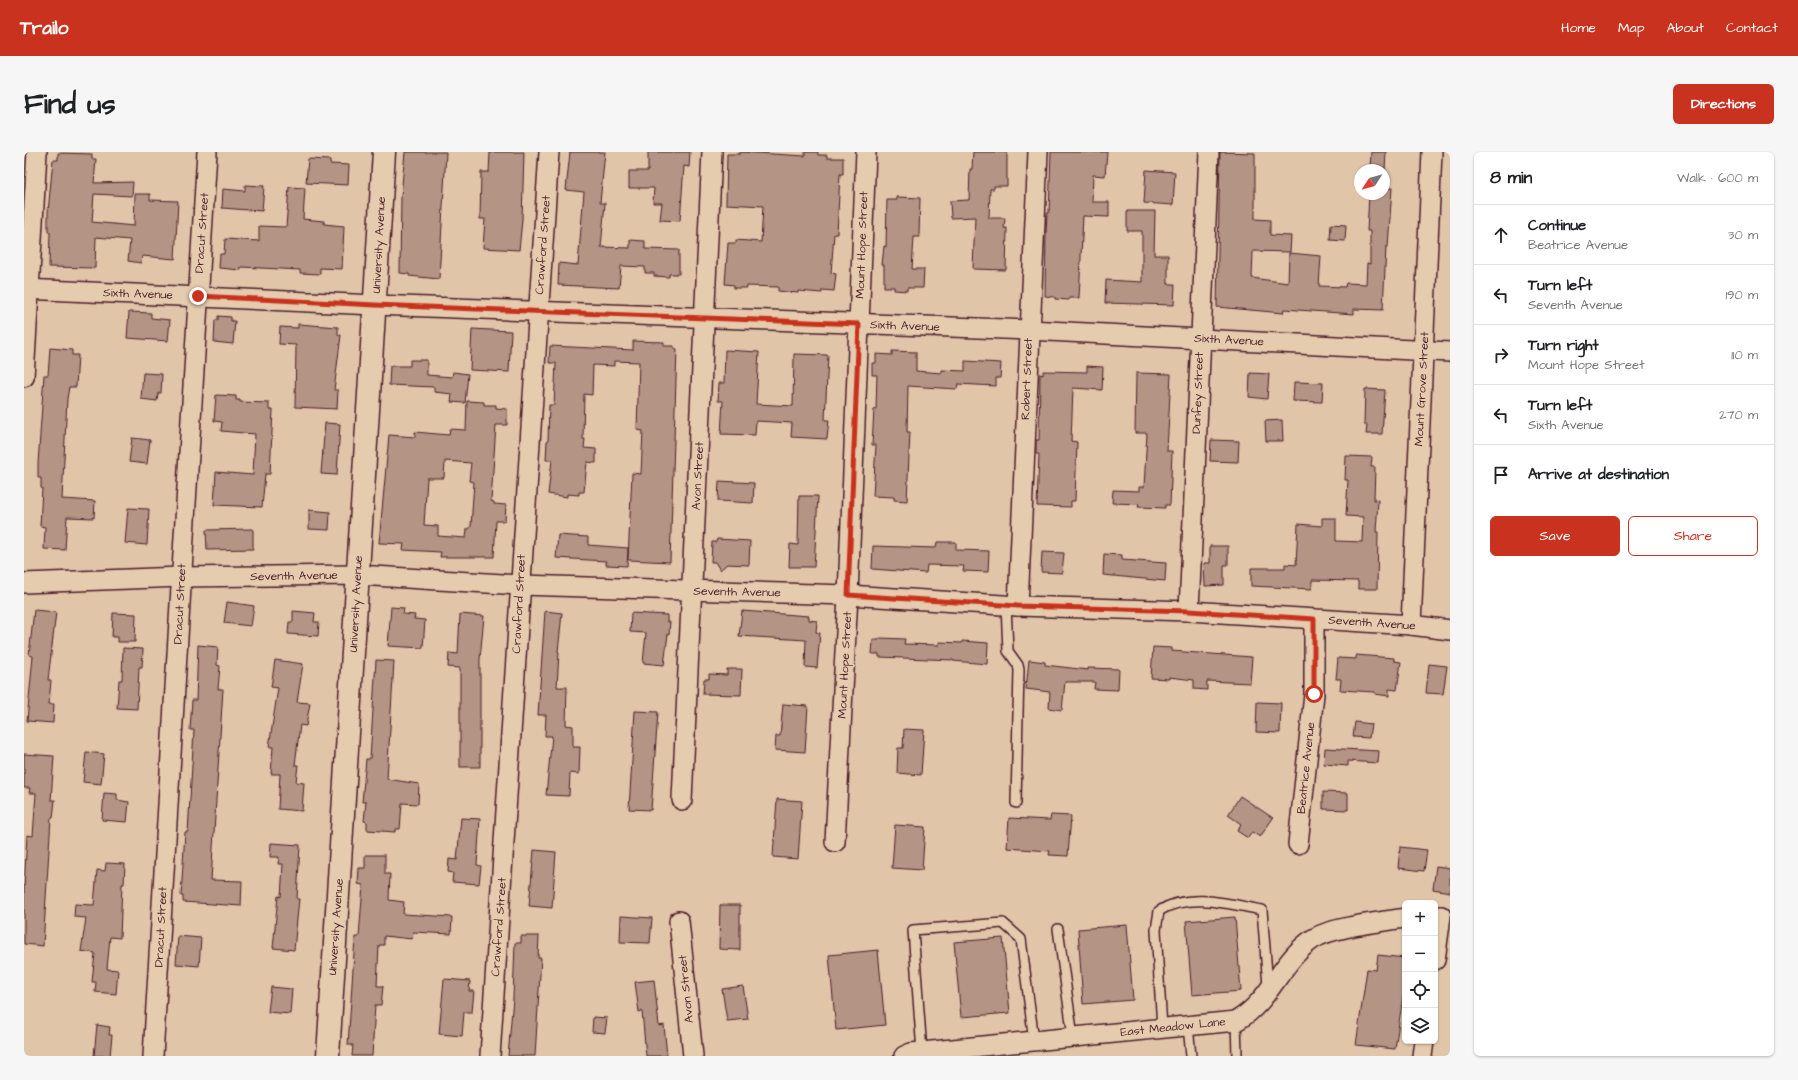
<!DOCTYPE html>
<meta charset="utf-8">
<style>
:root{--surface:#fff;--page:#f6f6f6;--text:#202124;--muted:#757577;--line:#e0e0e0;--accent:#c8321e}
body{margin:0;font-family:"Architects Daughter",sans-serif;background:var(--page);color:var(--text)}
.controls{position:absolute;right:12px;bottom:12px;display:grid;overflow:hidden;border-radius:6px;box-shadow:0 1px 3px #0004}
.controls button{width:36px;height:36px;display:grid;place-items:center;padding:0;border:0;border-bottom:1px solid var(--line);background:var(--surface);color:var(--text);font:20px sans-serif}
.compass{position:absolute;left:1330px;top:12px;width:36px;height:36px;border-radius:50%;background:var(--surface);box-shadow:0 1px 3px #0004;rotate:234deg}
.stop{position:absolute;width:12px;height:12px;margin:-9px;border:3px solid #c8321e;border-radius:50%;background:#fff}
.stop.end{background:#c8321e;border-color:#fff;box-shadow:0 1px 4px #0008}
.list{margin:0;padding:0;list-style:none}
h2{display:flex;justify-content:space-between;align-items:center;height:52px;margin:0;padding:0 16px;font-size:17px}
h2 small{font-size:13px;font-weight:400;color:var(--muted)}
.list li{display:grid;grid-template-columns:26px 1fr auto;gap:12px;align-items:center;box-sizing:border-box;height:60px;padding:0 16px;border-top:1px solid var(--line)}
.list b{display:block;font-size:15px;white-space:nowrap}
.list p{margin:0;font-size:13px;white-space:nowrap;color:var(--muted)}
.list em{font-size:13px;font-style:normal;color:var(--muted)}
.actions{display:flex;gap:8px;padding:12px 16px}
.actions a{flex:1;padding:9px 0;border:1px solid var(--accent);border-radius:6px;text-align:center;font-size:14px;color:var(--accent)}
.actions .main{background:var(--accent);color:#fff}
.icon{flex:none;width:22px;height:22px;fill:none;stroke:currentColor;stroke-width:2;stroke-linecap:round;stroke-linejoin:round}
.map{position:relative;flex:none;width:1426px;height:904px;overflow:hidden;border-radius:6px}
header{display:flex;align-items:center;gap:24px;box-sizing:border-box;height:56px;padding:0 20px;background:var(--accent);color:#fff}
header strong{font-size:19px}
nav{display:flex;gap:22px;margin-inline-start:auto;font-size:14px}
.intro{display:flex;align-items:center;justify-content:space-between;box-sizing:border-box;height:96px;padding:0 24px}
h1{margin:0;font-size:28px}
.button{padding:10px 18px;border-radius:6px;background:var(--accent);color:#fff;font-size:14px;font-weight:700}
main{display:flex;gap:24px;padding:0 24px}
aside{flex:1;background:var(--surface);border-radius:6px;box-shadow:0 1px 3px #0004}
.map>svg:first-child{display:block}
</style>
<header>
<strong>Trailo</strong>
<nav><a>Home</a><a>Map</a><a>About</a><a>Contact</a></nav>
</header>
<div class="intro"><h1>Find us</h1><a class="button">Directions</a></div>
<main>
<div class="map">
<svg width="1426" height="904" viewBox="0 0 1426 904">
<rect width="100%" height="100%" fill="#e0c5a9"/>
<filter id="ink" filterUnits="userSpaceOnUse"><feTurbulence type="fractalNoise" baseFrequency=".025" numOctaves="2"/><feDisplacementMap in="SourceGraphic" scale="8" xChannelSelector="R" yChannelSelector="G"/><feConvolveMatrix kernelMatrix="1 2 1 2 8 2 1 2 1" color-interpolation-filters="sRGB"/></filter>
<g filter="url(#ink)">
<g fill="#b49484" stroke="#4a1f2b" fill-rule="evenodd">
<path d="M381 0H422L415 127 385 124V122L376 121 377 44Z"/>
<path d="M466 0H500L498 68 495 98 459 96 461 67H456L457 20H465Z"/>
<path d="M546 0H581L576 51H581L577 95 606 96V88L621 89V97L655 98V122H645V125L630 124V121H621V115L597 114 595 136 534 133 535 111 554 113 560 40 542 38Z"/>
<path d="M624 0H666L665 15 660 14 656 69 636 68 638 51H629L630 36H605V19H624Z"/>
<path d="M716 0 781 4V0H794V3H803V6H819V22H816L813 82H810L807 121 812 122 810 139 798 138V141L774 139V141L754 139V135L723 134V136H710V133L701 132 704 91H712V88L737 90 739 54 702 52 703 2H716Z"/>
<path d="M949 0H983V34H970V37H966L965 66H981L980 76H983L982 118 949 117 951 65 927 66 926 49 945 48 946 17H948Z"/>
<path d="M1027 0H1083L1081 24 1069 23 1068 50H1085V65L1059 64 1055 146H1045V148L1031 147V145L1021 144 1022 82 1023 61H1025Z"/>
<path d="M1196 0 1231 1V67L1246 68V83L1267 84 1266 100 1229 99 1228 126 1264 131 1265 101 1297 104 1295 134 1321 135 1322 131 1342 132 1343 111 1346 112V79H1343L1345 42H1360V18H1346L1347 0H1362L1360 36H1368L1364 95H1362L1359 158 1330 157V162L1260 157 1259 161 1193 155Z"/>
<path d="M34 1 68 2V7H72L70 31 109 30 108 44 70 42 68 70 110 74 111 42H126V48L154 49 151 107 118 104 117 111 104 109 106 88 72 85 71 116 25 115 26 80H24V60L29 8H34Z"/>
<path d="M284 7 306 8V12L325 13 324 33 282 31Z"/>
<path d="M1122 18 1151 20 1149 53 1120 51Z"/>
<path d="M221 33 240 34 238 59 198 56 199 37 221 39Z"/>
<path d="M265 35 281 36 279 67 300 69V72L320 74 318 117 296 116V122L276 121V118L217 115V118L195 116 196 102H200L201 87 235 89V74L262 75Z"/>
<path d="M873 45 896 46 895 85H890L888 117H900L899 136H883V139L870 138V135H860V113H858L860 94 862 95 863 48H873Z"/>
<path d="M1103 59H1131L1130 103H1144V132H1151L1150 153 1081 151 1082 128 1118 130V79H1103Z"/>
<path d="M1307 72 1322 73 1321 89 1306 88Z"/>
<path d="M105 160 127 161V166L146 168 144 189 103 186Z"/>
<path d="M194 164 207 165V169H211L209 192 190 190 191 168H194Z"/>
<path d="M274 172 314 175V183H317L310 238H314L313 257 271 255 272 193 255 192 256 175 274 176Z"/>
<path d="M448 177 487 179 485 220 446 218Z"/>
<path d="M609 189 640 190V194H650V196L653 197 646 410 604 408 608 321 617 322 619 279 613 278 615 210 590 209V214L569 213 568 243 560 242 559 287H561L560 296 572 297V311L563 310 560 340H555V343L543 342V345L524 342 528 308H522L523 289H524L525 253H530L532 211H525L526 194 609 198Z"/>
<path d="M26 196 48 198V203H54L52 235H45L43 247 38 347 71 349 70 366 43 365 41 398 20 397 21 375 16 374 18 336H17V326H14V312L20 223H24Z"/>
<path d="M701 198 735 200 732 252 769 254 770 202 804 203 801 268H805L803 287 767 285 768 271 732 269 731 283 697 282 699 249H694L695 231H700Z"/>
<path d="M868 199 892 200V219L918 221V218L941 219V209L977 211 976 226H972V234L934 232 933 237 884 234 883 280H886L883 349 870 348V345L849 344 852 293H848L850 257H852L853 223H848V211H852V202L868 203Z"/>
<path d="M386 208H403V223L428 225 429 220 444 222 441 251 427 250 428 242 410 240V235L365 233 366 214H386Z"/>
<path d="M1063 214 1079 215 1078 238 1049 236 1047 289 1053 290 1051 349H1047V355L1013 354 1015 302H1012V288H1015L1016 222 1019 223V219L1063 220Z"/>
<path d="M119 221 138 222 137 241H134L133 249 117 247Z"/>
<path d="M1112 221 1147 222 1143 299H1148L1146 353H1141V356L1114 355 1115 352 1088 351 1089 338 1115 339V335H1120L1123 281H1111Z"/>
<path d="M1226 221 1245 222 1243 247 1225 245Z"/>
<path d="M1270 230 1299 231 1298 250 1269 249Z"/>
<path d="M1341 237 1361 238 1358 282H1342L1343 273H1340Z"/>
<path d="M192 243 212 244V248H216V250L245 251V258H249L246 322H241L238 355 190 353 192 320 229 323 231 282 197 279 198 270 190 269Z"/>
<path d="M443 249 460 250V253H472V256L483 257V273H472L467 349 470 350V352L482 353 481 369H472L470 405H416L417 400 379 398 380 392 355 391 365 283 391 285V280L425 283 426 277 442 278ZM421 309 447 311 445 329 450 330 447 374 445 377H443L442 386 414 384V374L400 373 403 326H420Z"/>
<path d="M1258 268 1259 289H1242L1241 269Z"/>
<path d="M301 271 316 272 313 323 297 322Z"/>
<path d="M108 286 126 288 123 312 105 310Z"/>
<path d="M1187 288 1215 289 1214 310 1186 309Z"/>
<path d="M1322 304 1348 305 1347 315H1351L1350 348H1354L1352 380H1354L1353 437H1334V429L1288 428V437L1227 434V416H1261V412L1272 413 1274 372 1298 374V366H1312V389L1338 390 1339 365 1322 364 1324 328H1321Z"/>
<path d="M695 329 730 331 729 351 694 349Z"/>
<path d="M775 344H794L790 415H765L766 392 774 393Z"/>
<path d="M104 356 125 357 123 393 101 391Z"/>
<path d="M285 358 306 360 305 378 285 377Z"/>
<path d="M229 377V397L183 398 182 378Z"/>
<path d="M534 383 564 385V393L604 396 603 414 582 413V409L532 406Z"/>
<path d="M693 387 726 389 725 413 703 412 696 418 691 410H687L688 390H692Z"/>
<path d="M913 390H932V398L965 399 964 420 939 419 940 414 903 413 902 421 848 417 849 394 912 396Z"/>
<path d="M1186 394H1204V413H1200V433L1181 434 1180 411H1186Z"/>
<path d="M1018 400 1040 401 1038 421 1017 420Z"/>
<path d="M1080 402 1098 403V408L1142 411 1141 429 1079 423Z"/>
<path d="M203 450 230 454 227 474 200 471Z"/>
<path d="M367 455 380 456 379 462 391 463 390 467 401 468 399 496 364 494Z"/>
<path d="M10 458 32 460 24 528H27L25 552H30L29 571 3 569 9 504 5 503Z"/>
<path d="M269 459 291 461 290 470H295L294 484 264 482 265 470H269Z"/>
<path d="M521 459 538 461 534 500H535L533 535H543L542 573 549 574V595H556L555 622 546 621 545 644 522 643 528 584H521L522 563H514Z"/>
<path d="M718 459 785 464V468L793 469 792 480 796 481 793 516 781 515 782 488 715 484Z"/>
<path d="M89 461 112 462 111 490H94V485H88Z"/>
<path d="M607 461 643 463V470H646L645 482H644L640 513 619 511 622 481 606 480Z"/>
<path d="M436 462 460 464 456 507V615H436V516L424 515 425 501 434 502Z"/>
<path d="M856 486 881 487 880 492 915 493V490L938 491V489L964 491 963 512 929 509V508L855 505V502H848L849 488H855Z"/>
<path d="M174 493 194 495 193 513 196 514 194 537H199L187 728 218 729 217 754 159 750V744H157L161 680H164L168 613 170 578H166L168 548H172Z"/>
<path d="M1129 495 1147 496V499L1228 505 1226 531 1183 529V538L1170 537V528L1145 525V527L1127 526Z"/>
<path d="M99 496 119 497 118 515H115L113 557 93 556 95 528H98Z"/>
<path d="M1332 503 1370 506V509L1377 510 1373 538 1365 537V544L1351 542V540L1316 538 1317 527H1312L1314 506 1332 507Z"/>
<path d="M251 508 279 512 273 550 286 551 282 574 276 573 271 613H274L272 630 280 631 278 659 254 657 256 622H247L249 595H245L254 536 247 535Z"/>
<path d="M352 508 370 509 363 627 395 632 394 652 378 651 376 677H371V680L343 678V670L340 669 342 650H338L342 607H346Z"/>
<path d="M1005 508 1021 510V513L1064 518V516L1095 517 1094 538 1070 537 1071 530H1041L1038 558 1025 556 1026 540 1002 537Z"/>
<path d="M1405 512 1423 514 1419 542 1402 541Z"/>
<path d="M703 517H718L717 543 679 542 680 527H685V522L703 523Z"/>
<path d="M1233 550 1257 551 1256 581 1232 580Z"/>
<path d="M759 552 784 554 781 600 751 598 752 584H756Z"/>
<path d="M611 559 634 560 627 658 605 657Z"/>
<path d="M1331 570 1347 572 1345 586 1329 585Z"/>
<path d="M880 577 900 578 897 623 873 621 874 596H879Z"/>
<path d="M1301 596 1355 599 1354 611 1324 609V614L1300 612Z"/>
<path d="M62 600 80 602 77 632 59 630Z"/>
<path d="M0 602 30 604 27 648H31L29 666H27L19 794 0 792V737L3 683 9 684 12 641H5L6 636H0Z"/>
<path d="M1299 640 1324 641V658L1299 657Z"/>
<path d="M80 641 93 642V648L105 650 103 670 78 668Z"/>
<path d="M1216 644 1249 666 1236 685 1228 680 1224 686 1213 679 1217 672 1204 663Z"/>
<path d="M753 647 778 649 774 707 749 705Z"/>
<path d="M1027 663 1047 664 1044 704 1025 703 1026 699 983 696 985 666 1026 668Z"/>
<path d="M437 666 456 667 453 713 457 714 455 732 428 730 429 721 424 720 425 707 433 708Z"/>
<path d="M871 673 901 675 898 718 868 716Z"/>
<path d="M247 691 276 693 273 747H275L270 798 249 796 254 744 257 745 259 712H254L255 705H246Z"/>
<path d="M1376 695 1403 698 1400 719 1374 716Z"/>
<path d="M510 698 532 700 528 756 505 754Z"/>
<path d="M341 703H361V722H366L365 748 380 750 379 762 428 765 427 782 389 780 388 787 360 784V793H355L353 834H359L357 853H351L348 904H328L329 893H324L327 848 331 785H335L339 733 334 732 335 716H341Z"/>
<path d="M82 711 101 712 100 732H98L96 786 86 785 83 817 94 818 92 842 71 840 72 830H68L71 801 57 799 62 766 50 765 51 752 70 753 73 718 81 719Z"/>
<path d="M1412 714 1426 716V740L1409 737Z"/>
<path d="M696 753H716V798L695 797Z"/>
<path d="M597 764 628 766 626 791 596 790Z"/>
<path d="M1211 765 1217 839 1168 843 1162 769Z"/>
<path d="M1103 773 1109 848 1059 852 1054 777Z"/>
<path d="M154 784 177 786 175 814 152 812Z"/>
<path d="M497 784H515L514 806H517L511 904H484L489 846 491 791H497Z"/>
<path d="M979 786 986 861 937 865 930 790Z"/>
<path d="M854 798 861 873 812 878 805 803Z"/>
<path d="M1354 803 1381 806V831L1371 897 1332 893 1343 817 1352 818Z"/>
<path d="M420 827 446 829 445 839H450L448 860H440L438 884 415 882Z"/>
<path d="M630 828 635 874 640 873 643 904H622L618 859 615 860 611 830Z"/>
<path d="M719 834 724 867 703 869 698 837Z"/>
<path d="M247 835 268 837 266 862 244 860Z"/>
<path d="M569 865 583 866 581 881 568 880Z"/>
<path d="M73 873 86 875 85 883H88L86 904H70Z"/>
</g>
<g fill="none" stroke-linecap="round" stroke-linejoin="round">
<g stroke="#4a1f2b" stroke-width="12">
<g id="lane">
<path d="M982 453 984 499 994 513 995 518 992 651"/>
<path d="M1034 777 1049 885"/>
<path d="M1212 869 1213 904"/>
<path d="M1164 874 1167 904"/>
<path d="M1138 876 1132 778 1135 759C1164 740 1206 752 1238 758L1244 834"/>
<path d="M898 900 889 778 979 771 997 787 1010 889"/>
</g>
</g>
<g stroke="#4a1f2b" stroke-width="22">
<g id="street">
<path d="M0 137 351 153 1005 178 1426 200"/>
<path d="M0 225 13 0"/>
<path d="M0 431 157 425 334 423 496 433 824 443 994 454 1165 459 1387 473 1426 478"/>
<path d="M994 454 1014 0"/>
<path d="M1165 459 1185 0"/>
<path d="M1387 473 1408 0"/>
<path d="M658 648 688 0"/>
<path d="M811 690 824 443 842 0"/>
<path d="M1274 692 1290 542V467"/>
<path d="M655 769 669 904"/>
<path d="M1411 808 1417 764"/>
<path d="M129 904 183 0"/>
<path d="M466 904 525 0"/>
<path d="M880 904 887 901 898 900 1212 869C1246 851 1257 808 1289 787 1307 775 1358 770 1381 766"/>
<path d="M1398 904 1400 889"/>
</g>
</g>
<g stroke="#4a1f2b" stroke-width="25">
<path id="secondary" d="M304 904 360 0"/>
</g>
<use href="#lane" stroke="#e6ccae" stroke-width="9"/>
<use href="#street" stroke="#e6ccae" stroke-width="19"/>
<use href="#secondary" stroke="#e6ccae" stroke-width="22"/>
</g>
</g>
<g fill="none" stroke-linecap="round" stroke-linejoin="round" filter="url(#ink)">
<path stroke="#c8321e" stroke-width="5" d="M174 144 351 153 835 172 824 443 994 454 1165 459 1290 467V542"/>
</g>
<g text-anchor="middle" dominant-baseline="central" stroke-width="3.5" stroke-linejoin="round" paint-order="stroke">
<g font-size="12" fill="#4a1f2b" stroke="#e6ccae">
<text transform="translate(178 81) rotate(-86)">Dracut Street</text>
<text transform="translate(355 93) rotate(-87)">University Avenue</text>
<text transform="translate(519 93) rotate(-86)">Crawford Street</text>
<text transform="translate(838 93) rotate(-88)">Mount Hope Street</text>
<text transform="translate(114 142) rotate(2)">Sixth Avenue</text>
<text transform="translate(881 174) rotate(2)">Sixth Avenue</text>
<text transform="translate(1205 188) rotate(3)">Sixth Avenue</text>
<text transform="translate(1003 227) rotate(-88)">Robert Street</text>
<text transform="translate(1398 237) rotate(-87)">Mount Grove Street</text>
<text transform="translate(1174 241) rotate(-88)">Dunfey Street</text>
<text transform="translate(674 324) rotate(-87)">Avon Street</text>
<text transform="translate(270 424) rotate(-1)">Seventh Avenue</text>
<text transform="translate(713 440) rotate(1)">Seventh Avenue</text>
<text transform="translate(156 452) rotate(-87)">Dracut Street</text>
<text transform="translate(332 452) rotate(-87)">University Avenue</text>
<text transform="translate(495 452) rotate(-87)">Crawford Street</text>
<text transform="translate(1348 471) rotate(4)">Seventh Avenue</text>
<text transform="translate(821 513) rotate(-87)">Mount Hope Street</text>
<text transform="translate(1282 616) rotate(-84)">Beatrice Avenue</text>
<text transform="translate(137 775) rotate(-87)">Dracut Street</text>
<text transform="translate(312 775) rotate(-86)">University Avenue</text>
<text transform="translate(475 775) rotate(-86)">Crawford Street</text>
<text transform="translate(662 837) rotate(-96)">Avon Street</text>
<text transform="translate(1149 875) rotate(-6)">East Meadow Lane</text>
</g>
</g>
</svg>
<div class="controls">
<button>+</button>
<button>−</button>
<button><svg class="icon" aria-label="locate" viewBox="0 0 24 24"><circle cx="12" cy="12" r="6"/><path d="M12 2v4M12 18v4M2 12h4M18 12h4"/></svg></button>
<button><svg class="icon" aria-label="layers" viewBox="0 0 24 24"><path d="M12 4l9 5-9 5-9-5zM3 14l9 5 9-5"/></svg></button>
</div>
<svg class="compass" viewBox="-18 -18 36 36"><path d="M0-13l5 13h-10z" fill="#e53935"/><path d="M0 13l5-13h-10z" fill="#757577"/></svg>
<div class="stop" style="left:1290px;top:542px"></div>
<div class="stop end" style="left:174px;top:144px"></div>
</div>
<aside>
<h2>8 min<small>Walk · 600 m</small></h2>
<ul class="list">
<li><svg class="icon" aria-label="ahead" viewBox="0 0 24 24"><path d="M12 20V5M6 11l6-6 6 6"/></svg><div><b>Continue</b><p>Beatrice Avenue</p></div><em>30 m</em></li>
<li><svg class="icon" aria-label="left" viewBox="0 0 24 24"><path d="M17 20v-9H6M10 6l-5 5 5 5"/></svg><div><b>Turn left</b><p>Seventh Avenue</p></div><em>190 m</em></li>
<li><svg class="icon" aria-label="right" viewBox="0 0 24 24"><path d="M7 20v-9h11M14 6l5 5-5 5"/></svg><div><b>Turn right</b><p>Mount Hope Street</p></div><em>110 m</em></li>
<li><svg class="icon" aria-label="left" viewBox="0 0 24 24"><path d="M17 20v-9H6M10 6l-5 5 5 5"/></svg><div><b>Turn left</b><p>Sixth Avenue</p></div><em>270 m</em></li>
<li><svg class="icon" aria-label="arrive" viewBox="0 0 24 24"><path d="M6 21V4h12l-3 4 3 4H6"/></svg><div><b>Arrive at destination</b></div></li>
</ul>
<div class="actions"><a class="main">Save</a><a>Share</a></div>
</aside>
</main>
